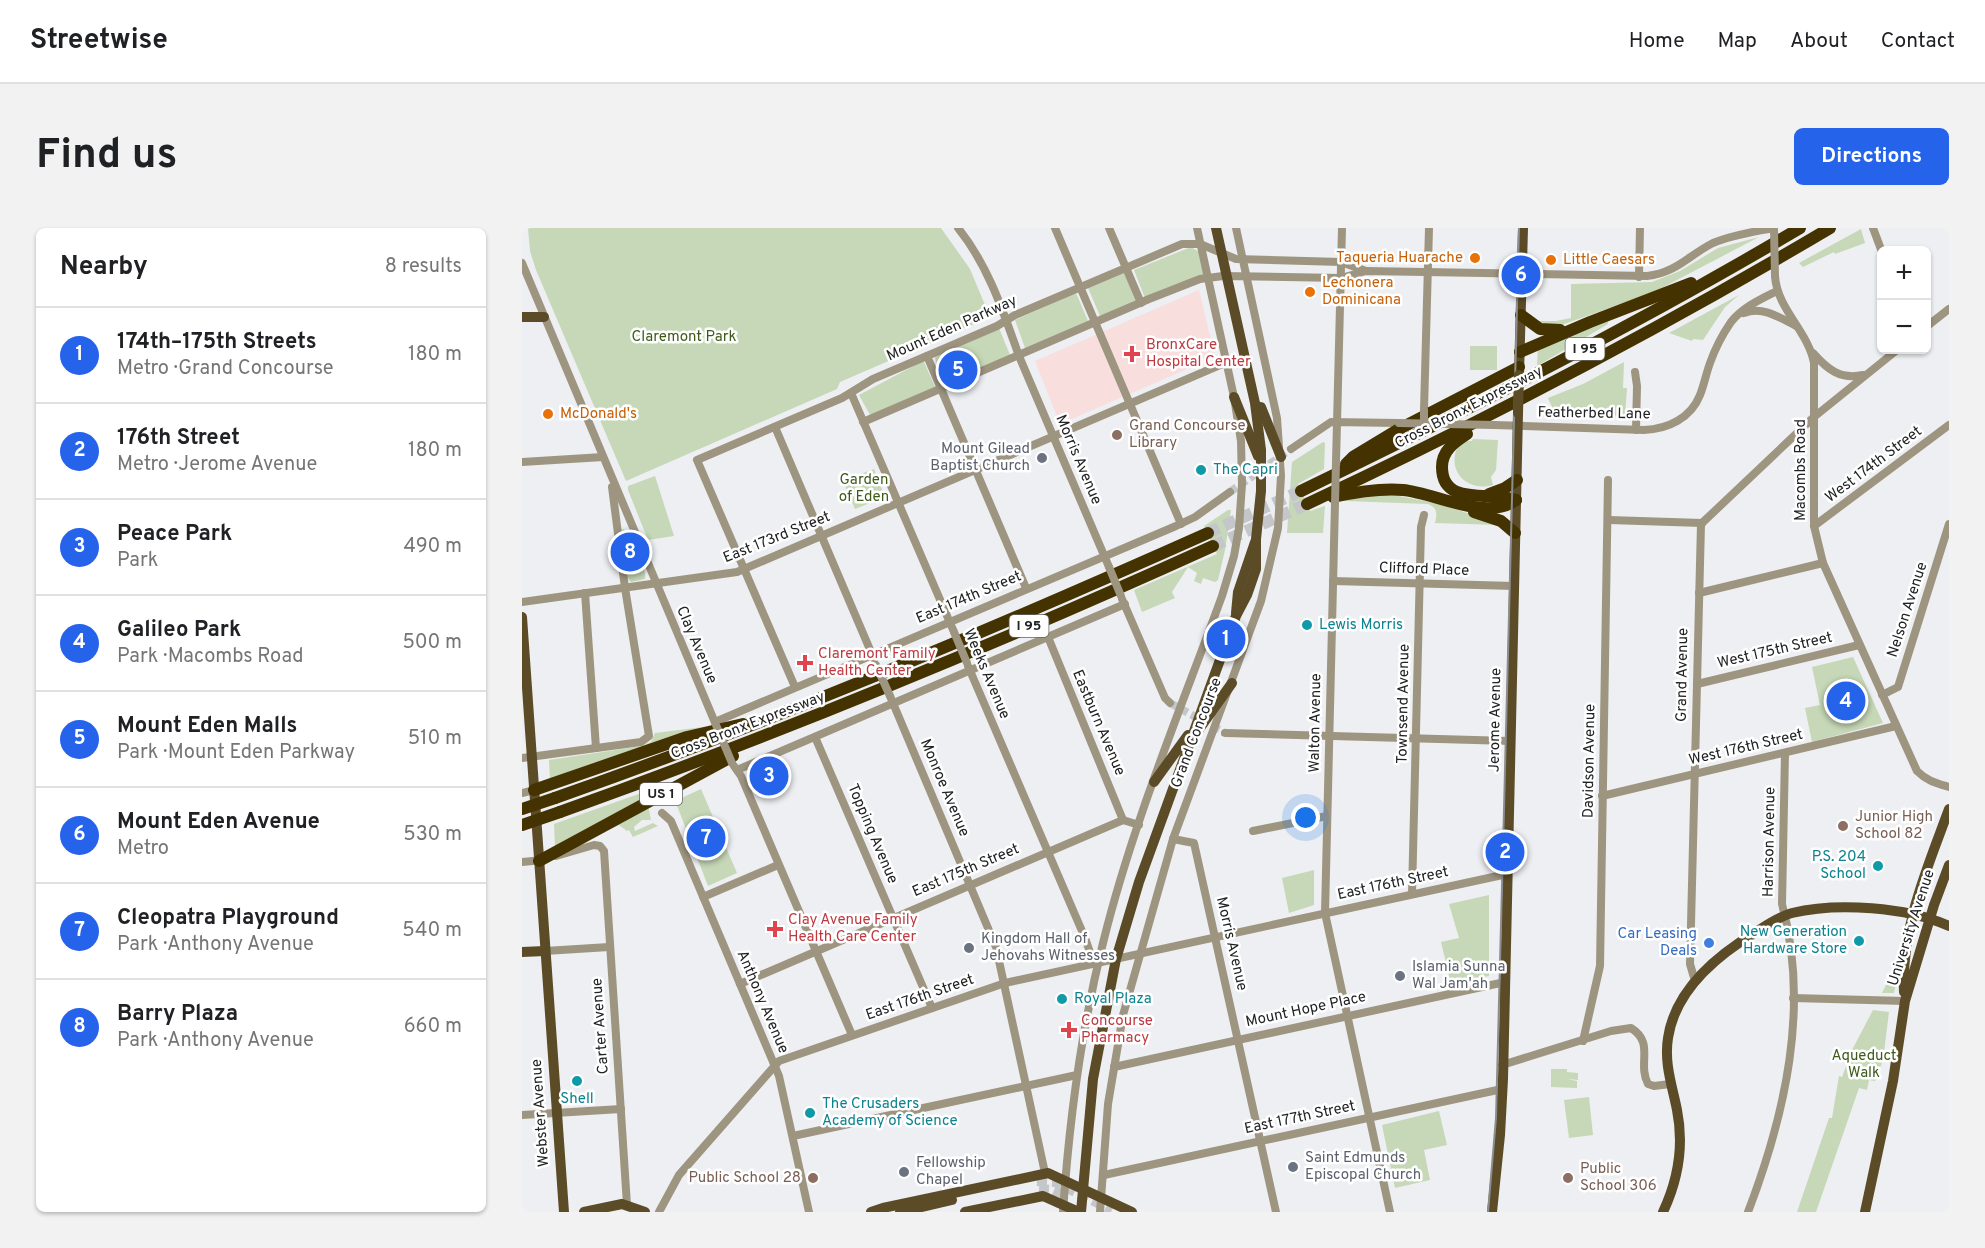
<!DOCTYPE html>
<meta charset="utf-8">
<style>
:root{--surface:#fff;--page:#f2f2f2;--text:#202124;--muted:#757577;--line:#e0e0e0;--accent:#2563eb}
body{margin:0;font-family:Overpass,sans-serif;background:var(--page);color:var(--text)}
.controls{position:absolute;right:18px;top:18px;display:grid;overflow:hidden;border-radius:9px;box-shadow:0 2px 4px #0004}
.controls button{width:54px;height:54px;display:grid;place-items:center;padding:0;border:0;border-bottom:2px solid var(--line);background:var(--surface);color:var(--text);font:30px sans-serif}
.you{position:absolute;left:784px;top:590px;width:21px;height:21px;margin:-15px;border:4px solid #fff;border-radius:50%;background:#1a73e8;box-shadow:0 0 0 9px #1a73e833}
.badge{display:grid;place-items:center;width:39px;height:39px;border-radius:50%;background:var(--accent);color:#fff;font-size:20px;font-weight:700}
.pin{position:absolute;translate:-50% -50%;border:3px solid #fff;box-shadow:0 2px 6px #0006}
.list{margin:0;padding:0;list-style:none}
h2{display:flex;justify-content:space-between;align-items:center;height:78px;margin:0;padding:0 24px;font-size:26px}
h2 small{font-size:20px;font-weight:400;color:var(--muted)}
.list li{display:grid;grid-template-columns:39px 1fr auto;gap:18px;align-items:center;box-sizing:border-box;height:96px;padding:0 24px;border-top:2px solid var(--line)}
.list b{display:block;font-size:22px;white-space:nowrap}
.list p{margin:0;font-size:20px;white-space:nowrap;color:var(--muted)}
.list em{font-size:20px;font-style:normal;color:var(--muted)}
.map{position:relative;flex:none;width:1427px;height:984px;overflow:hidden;border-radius:9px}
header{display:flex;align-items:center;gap:36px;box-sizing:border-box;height:84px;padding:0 30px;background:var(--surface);border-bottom:2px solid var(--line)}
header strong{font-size:28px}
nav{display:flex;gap:33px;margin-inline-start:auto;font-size:21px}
.intro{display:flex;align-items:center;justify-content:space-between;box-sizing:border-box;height:144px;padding:0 36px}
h1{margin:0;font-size:42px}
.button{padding:15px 27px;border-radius:9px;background:var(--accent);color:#fff;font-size:21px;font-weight:700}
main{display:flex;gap:36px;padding:0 36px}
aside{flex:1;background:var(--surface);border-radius:9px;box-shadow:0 2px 4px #0004}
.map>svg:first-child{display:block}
</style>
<header>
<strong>Streetwise</strong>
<nav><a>Home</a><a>Map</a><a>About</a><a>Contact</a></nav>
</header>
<div class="intro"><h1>Find us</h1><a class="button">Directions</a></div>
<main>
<aside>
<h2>Nearby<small>8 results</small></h2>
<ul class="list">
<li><span class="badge">1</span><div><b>174th–175th Streets</b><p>Metro · Grand Concourse</p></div><em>180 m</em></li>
<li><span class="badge">2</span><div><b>176th Street</b><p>Metro · Jerome Avenue</p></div><em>180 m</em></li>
<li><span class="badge">3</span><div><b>Peace Park</b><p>Park</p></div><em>490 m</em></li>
<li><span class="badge">4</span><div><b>Galileo Park</b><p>Park · Macombs Road</p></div><em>500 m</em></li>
<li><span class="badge">5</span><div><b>Mount Eden Malls</b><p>Park · Mount Eden Parkway</p></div><em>510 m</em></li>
<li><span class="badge">6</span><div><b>Mount Eden Avenue</b><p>Metro</p></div><em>530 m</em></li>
<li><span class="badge">7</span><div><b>Cleopatra Playground</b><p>Park · Anthony Avenue</p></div><em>540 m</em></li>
<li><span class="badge">8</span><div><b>Barry Plaza</b><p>Park · Anthony Avenue</p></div><em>660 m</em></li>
</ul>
</aside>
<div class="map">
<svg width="1427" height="984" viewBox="0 0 1427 984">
<rect width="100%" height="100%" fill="#edeff2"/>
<path fill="#f9dede" d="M677 62 693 129 538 196 513 133Z"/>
<g fill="#c6d8b7">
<path d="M6 0H419L448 41 468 89 318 154 315 161 104 253 14 42 8 23Z"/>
<path d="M1339 1 1343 15 1313 26 1312 24 1281 39 1277 35Z"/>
<path d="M1237 9 1132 64 1034 99 1016 97V93H1034L1049 90V56L1130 54 1158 43 1196 20Z"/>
<path d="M669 19 677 24 683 46 623 70 612 42Z"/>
<path d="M602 44 614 72 578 88 566 60Z"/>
<path d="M554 65 566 93 503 120 493 92Z"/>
<path d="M1217 67 1203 79 1181 112 1171 111 1170 113 1147 105Z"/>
<path d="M1086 92V96L1015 138 1016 119Z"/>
<path d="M477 100 488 127 423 156 412 128Z"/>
<rect x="948" y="118" width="27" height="24"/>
<path d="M399 134H402L413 159 348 187 337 167Z"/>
<path d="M1102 134 1101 160H1105L1103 188 1033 186 1026 170 1061 156Z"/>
<path d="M951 211 976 212 974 242 969 249 971 257C947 264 925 245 935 220L945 213H950Z"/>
<path d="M801 214 803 215 802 241 776 256 788 283 803 278 801 305H765L770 234Z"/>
<path d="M352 241 363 269 333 281 321 253Z"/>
<path d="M133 248 152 308 126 312 106 262V258Z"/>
<path d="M866 266 913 275 977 295V297L913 295C915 286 916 280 906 276L823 273V270Z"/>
<path d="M706 282H709L703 322 696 352 693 354 681 350 679 356 672 353 675 345 666 339 650 364 653 370 620 384 612 362 695 326 682 298Z"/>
<path d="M100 301 103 302 123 344V351L109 354 105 349Z"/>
<path d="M1331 429 1361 495 1290 514 1283 480 1298 477 1290 439Z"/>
<path d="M181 499 28 552 27 532 120 518 129 514 133 505Z"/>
<path d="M258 535 264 550 236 562 229 547Z"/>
<path d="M179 561 215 645 186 658 154 575 155 572Z"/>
<path d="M125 563 127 568 33 619 32 596Z"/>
<path d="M126 577 129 592H120L112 599 113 603 131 595 136 598 111 609 107 602 105 603 97 597 67 610Z"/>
<path d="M792 642V677L767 685 760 650Z"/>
<path d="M967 667V748L929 756 919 714 937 710 927 676Z"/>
<path d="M1381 722 1372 765H1360Z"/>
<path d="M1351 782 1367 784 1361 832 1353 853 1347 852 1345 862 1337 860 1294 984H1275L1307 890H1310L1317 848 1320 849 1330 822Z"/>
<path d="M1029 841H1045V844L1056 845V852L1044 851 1055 853V860L1029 859Z"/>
<path d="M1067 869 1071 907 1047 910 1042 872Z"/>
<path d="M917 883 925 917 902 922 908 952 873 960 860 897Z"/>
</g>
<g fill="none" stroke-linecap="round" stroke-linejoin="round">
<g stroke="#c4c6c9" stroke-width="8" stroke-dasharray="8 4" stroke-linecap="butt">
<path d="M708 264 769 221"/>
<path d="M648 475 703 505"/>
</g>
<g stroke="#c4c6c9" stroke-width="10" stroke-dasharray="10 5" stroke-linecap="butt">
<path d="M515 953 533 954 590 982"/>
<path d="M517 961 531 962 545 968"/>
</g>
<g stroke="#c4c6c9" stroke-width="12" stroke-dasharray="12 6" stroke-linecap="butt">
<path d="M686 305 779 263"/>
<path d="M691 318 785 276"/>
</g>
<g stroke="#9e9581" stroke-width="8">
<path d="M436 0C466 37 481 83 497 128L587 339"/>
<path d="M533 0 659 296"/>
<path d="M587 0 619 75"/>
<path d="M1351 0 1360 24"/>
<path d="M0 35 194 497"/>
<path d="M1253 48C1255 81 1286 103 1292 135V298L1301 335 1395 543C1405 553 1414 555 1427 559"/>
<path d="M1117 49 1118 0"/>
<path d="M1222 85C1241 78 1257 89 1274 98"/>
<path d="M1404 99 1427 81"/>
<path d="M1291 125C1305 141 1318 152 1341 147"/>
<path d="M405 128 504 360"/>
<path d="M1113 144 1115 158 1114 202"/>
<path d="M329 165 432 404"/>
<path d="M902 182 907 0"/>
<path d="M341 194 627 71 678 51 701 48 819 50 844 43 1125 48C1154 45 1167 27 1191 15 1210 7 1231 4 1251 0"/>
<path d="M972 197 1122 202C1146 201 1169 190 1178 167 1182 157 1184 146 1188 135 1193 121 1200 107 1209 94 1221 79 1239 71 1255 63"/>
<path d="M253 199 352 431"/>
<path d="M769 221 809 194 877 195"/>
<path d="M0 234 81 229"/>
<path d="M814 234 820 0"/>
<path d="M813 275 803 685 868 984"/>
<path d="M1087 292 1180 295"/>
<path d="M1292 298 1427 197"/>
<path d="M811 353 992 358"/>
<path d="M63 365 74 520"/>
<path d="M1177 365 1301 335"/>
<path d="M600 371 643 470 648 475"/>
<path d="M0 374 215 344 705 134"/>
<path d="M526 409 601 592"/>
<path d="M446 438 563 710 569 727 576 735"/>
<path d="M1175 456 1337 417"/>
<path d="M273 459 175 232 320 170 351 151 475 98 493 87 660 16H678L714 31 819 34 844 43"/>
<path d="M1360 467 1376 459 1427 296"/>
<path d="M368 468 474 719 523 945"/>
<path d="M193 494 654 298 673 289 708 264"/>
<path d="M703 505 988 513"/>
<path d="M293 509 410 780"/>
<path d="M0 530 119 514 127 508 103 360 90 259"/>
<path d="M212 538 219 548 330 807"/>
<path d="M215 542 603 376"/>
<path d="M0 565 12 562"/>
<path d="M1080 568 1374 498"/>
<path d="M140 585 149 593 257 848 287 984"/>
<path d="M731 603 805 588"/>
<path d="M651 611 672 615 754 984"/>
<path d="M34 628 72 617 78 618 82 623 105 977"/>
<path d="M0 634 21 632"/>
<path d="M890 666 899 299 902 287"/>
<path d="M181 669 256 637"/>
<path d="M23 723 87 719"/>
<path d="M1173 753 1168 736 1179 296 1292 189 1375 122"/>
<path d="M218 756 601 592 617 597"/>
<path d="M1271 770 1383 773"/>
<path d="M1061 813 1078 738 1086 252"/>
<path d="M980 837 1089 803 1109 800C1133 815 1115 835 1126 856L1132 858 1148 856"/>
<path d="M592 839 983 754"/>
<path d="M0 887 99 881"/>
<path d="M271 908 555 847"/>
<path d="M582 947 980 861"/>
<path d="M137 984 157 947 257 833 483 755 985 646"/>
<path d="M541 984C547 894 559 803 581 715 610 597 658 483 700 368L712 328 717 300 720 256 719 213 712 169 675 0"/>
<path d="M578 984 586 876 601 787 651 611 739 373 756 300 759 248 755 190 714 0"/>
<path d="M1226 984C1263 887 1288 779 1260 676L1263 525"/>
</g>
<g stroke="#5b4c27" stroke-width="10">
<path d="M0 89H22"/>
<path d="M997 147 1001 0"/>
<path d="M712 169 736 228"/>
<path d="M739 179 759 229"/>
<path d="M714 385 716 364 733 314"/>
<path d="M0 389 42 984"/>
<path d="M675 504 710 455"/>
<path d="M632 554 666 507"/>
<path d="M0 724 23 723"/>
<path d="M1382 764C1379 699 1405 641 1427 581"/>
<path d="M62 984 100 976 123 984"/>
<path d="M349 984 361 980 526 945 610 984"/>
<path d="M378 984 430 972"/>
<path d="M443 984 521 968 557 984"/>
<path d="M559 984 571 851 594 731 617 654 714 388 725 367 734 341V311L739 263V222L733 175 694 0"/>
<path d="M970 984 978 907 981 851 996 185"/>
<path d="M1141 984C1156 952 1162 917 1155 882 1150 857 1142 835 1146 810 1153 762 1194 728 1234 704 1245 697 1256 689 1270 685 1315 674 1385 679 1427 698"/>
<path d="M1343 984 1371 853 1383 773 1412 677 1427 637"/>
</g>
<g stroke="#430" stroke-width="12">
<path d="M999 87 1018 101 1038 102"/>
<path d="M998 124 1068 94 1169 55"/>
<path d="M945 206C933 214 920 222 920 239 920 280 971 262 994 272"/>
<path d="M824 236 831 229 879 200 997 139"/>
<path d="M779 263C948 181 1116 96 1278 0"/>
<path d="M967 266 983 260 995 252"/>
<path d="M811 269C834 264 857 260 881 262 914 265 964 294 994 272"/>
<path d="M785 276C964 192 1138 101 1308 0"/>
<path d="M952 284 979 293 993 305"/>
<path d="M12 562 165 509 221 496"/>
<path d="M33 570C255 492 471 401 686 305"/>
<path d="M38 584C259 505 477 415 691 318"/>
<path d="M17 633 211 528"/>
</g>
<path stroke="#8c8d8f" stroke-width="2" d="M966 984 974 890 997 0"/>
<g stroke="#9e9581" stroke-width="8">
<path d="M1252 1 1253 48"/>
<path d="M877 195 972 197"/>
<path d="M902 196V182"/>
<path d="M813 275 814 234"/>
<path d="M587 339 599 368"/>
<path d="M432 404 445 435"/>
<path d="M354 437 368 468"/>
<path d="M194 497 210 535"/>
</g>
<path stroke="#5b4c27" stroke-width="10" d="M996 185 997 147"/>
<g stroke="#430" stroke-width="12">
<path d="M0 581 33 570"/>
<path d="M0 597 38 584"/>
</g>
</g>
<g fill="#e8710a" stroke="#fff" stroke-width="2">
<circle cx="953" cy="30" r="6"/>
<circle cx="1029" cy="32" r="6"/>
<circle cx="788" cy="64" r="6"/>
<circle cx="26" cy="186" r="6"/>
</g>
<g fill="#e0444e" stroke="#fff" stroke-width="2">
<path d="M607 117h6v6h6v6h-6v6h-6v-6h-6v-6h6z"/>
<path d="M280 426h6v6h6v6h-6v6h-6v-6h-6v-6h6z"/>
<path d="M250 692h6v6h6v6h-6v6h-6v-6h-6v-6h6z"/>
<path d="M544 793h6v6h6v6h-6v6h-6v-6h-6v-6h6z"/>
</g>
<g fill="#8d6e63" stroke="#fff" stroke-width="2">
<circle cx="595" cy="207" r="6"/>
<circle cx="1321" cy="598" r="6"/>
<circle cx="291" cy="950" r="6"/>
<circle cx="1046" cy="950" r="6"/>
</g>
<g fill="#6b7280" stroke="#fff" stroke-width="2">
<circle cx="520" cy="230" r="6"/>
<circle cx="447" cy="720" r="6"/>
<circle cx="878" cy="748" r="6"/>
<circle cx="771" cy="939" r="6"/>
<circle cx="382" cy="944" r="6"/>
</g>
<g fill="#0f9aa8" stroke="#fff" stroke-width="2">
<circle cx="679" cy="242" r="6"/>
<circle cx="785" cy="397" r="6"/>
<circle cx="1356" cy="638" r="6"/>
<circle cx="1337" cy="713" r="6"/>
<circle cx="540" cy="771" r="6"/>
<circle cx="55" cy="853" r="6"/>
<circle cx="288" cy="885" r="6"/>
</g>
<circle fill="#3f7fe0" stroke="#fff" stroke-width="2" cx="1187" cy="715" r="6"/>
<g text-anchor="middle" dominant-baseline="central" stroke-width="5" stroke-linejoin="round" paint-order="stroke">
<g fill="#fff" stroke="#646465" stroke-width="1.5">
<rect x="1043.5" y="110" width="39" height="22" rx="4.5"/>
<rect x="487.5" y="387" width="39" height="22" rx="4.5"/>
<rect x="118" y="555" width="42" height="22" rx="4.5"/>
</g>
<g font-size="14" font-weight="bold" fill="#212223">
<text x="1063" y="121">I 95</text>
<text x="507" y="398">I 95</text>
<text x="139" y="566">US 1</text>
</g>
<g font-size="15" fill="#c56008" stroke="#fff" text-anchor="start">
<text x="941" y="30" text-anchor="end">Taqueria Huarache</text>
<text x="1041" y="32">Little Caesars</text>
<text x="800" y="55">Lechonera<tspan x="800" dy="17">Dominicana</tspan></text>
<text x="38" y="186">McDonald's</text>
</g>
<g font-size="15" fill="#212223" stroke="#fff">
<text transform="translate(430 101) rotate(-24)">Mount Eden Parkway</text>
<text transform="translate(947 180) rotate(-27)">Cross Bronx Expressway</text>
<text transform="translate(1072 186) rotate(1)">Featherbed Lane</text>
<text transform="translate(556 232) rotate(67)">Morris Avenue</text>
<text transform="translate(1352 237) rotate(-37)">West 174th Street</text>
<text transform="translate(1279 242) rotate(-90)">Macombs Road</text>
<text transform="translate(255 310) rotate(-22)">East 173rd Street</text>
<text transform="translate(902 342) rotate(2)">Clifford Place</text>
<text transform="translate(447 370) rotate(-23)">East 174th Street</text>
<text transform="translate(1386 382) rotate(-72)">Nelson Avenue</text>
<text transform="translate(174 417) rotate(67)">Clay Avenue</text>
<text transform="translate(1253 423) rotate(-13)">West 175th Street</text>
<text transform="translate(464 446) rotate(67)">Weeks Avenue</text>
<text transform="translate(1161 447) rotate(-89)">Grand Avenue</text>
<text transform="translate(882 476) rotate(-89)">Townsend Avenue</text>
<text transform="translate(974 492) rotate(-89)">Jerome Avenue</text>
<text transform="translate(576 495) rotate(67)">Eastburn Avenue</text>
<text transform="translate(794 495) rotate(-89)">Walton Avenue</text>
<text transform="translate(226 498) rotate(-21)">Cross Bronx Expressway</text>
<text transform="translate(675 505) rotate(-69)">Grand Concourse</text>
<text transform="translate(1224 520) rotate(-13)">West 176th Street</text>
<text transform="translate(1068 533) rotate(-89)">Davidson Avenue</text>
<text transform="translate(422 560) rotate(67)">Monroe Avenue</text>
<text transform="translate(350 606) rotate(67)">Topping Avenue</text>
<text transform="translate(1248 614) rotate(-89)">Harrison Avenue</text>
<text transform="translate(444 643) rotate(-23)">East 175th Street</text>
<text transform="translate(871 656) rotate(-12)">East 176th Street</text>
<text transform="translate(1390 700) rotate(-72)">University Avenue</text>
<text transform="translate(709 716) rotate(77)">Morris Avenue</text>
<text transform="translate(398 770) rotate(-19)">East 176th Street</text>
<text transform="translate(240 774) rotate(67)">Anthony Avenue</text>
<text transform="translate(784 782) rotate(-12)">Mount Hope Place</text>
<text transform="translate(79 798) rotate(-94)">Carter Avenue</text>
<text transform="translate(19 885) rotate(-94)">Webster Avenue</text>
<text transform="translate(778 890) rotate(-12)">East 177th Street</text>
</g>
<g font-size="15" fill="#3d5a19" stroke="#fff">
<text x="162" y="109">Claremont Park</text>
<text x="342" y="252">Garden<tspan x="342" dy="17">of Eden</tspan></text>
<text x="1342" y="828">Aqueduct<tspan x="1342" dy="17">Walk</tspan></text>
</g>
<g font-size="15" fill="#be3a42" stroke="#fff" text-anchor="start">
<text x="624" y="117">BronxCare<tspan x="624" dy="17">Hospital Center</tspan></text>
<text x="296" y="426">Claremont Family<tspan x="296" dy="17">Health Center</tspan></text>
<text x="266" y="692">Clay Avenue Family<tspan x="266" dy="17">Health Care Center</tspan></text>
<text x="559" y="793">Concourse<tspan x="559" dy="17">Pharmacy</tspan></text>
</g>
<g font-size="15" fill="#785e54" stroke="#fff" text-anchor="start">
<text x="607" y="198">Grand Concourse<tspan x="607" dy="17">Library</tspan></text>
<text x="1333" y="589">Junior High<tspan x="1333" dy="17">School 82</tspan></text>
<text x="1058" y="941">Public<tspan x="1058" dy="17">School 306</tspan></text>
<text x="279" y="950" text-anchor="end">Public School 28</text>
</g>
<g font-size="15" fill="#5b616d" stroke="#fff" text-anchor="start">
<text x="508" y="221" text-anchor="end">Mount Gilead<tspan x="508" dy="17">Baptist Church</tspan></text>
<text x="459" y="711">Kingdom Hall of<tspan x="459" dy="17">Jehovahs Witnesses</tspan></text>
<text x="890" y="739">Islamia Sunna<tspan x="890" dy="17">Wal Jam'ah</tspan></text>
<text x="783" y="930">Saint Edmunds<tspan x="783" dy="17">Episcopal Church</tspan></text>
<text x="394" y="935">Fellowship<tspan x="394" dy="17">Chapel</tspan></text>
</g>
<g font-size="15" fill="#0d838f" stroke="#fff" text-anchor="start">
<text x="691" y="242">The Capri</text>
<text x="797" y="397">Lewis Morris</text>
<text x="1344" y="629" text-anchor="end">P.S. 204<tspan x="1344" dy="17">School</tspan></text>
<text x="1325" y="704" text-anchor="end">New Generation<tspan x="1325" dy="17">Hardware Store</tspan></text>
<text x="552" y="771">Royal Plaza</text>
<text x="55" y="871" text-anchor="middle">Shell</text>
<text x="300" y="876">The Crusaders<tspan x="300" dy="17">Academy of Science</tspan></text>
</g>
<g font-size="15" fill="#366cbe" stroke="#fff" text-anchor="end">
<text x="1175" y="706">Car Leasing<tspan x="1175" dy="17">Deals</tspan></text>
</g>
</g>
</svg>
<div class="controls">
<button>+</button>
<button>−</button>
</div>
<div class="you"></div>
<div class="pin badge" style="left:704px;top:411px">1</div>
<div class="pin badge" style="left:983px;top:624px">2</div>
<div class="pin badge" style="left:247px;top:548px">3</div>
<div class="pin badge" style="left:1324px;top:473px">4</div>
<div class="pin badge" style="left:436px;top:142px">5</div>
<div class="pin badge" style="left:999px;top:47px">6</div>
<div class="pin badge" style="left:184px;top:610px">7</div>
<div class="pin badge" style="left:108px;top:324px">8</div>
</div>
</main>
